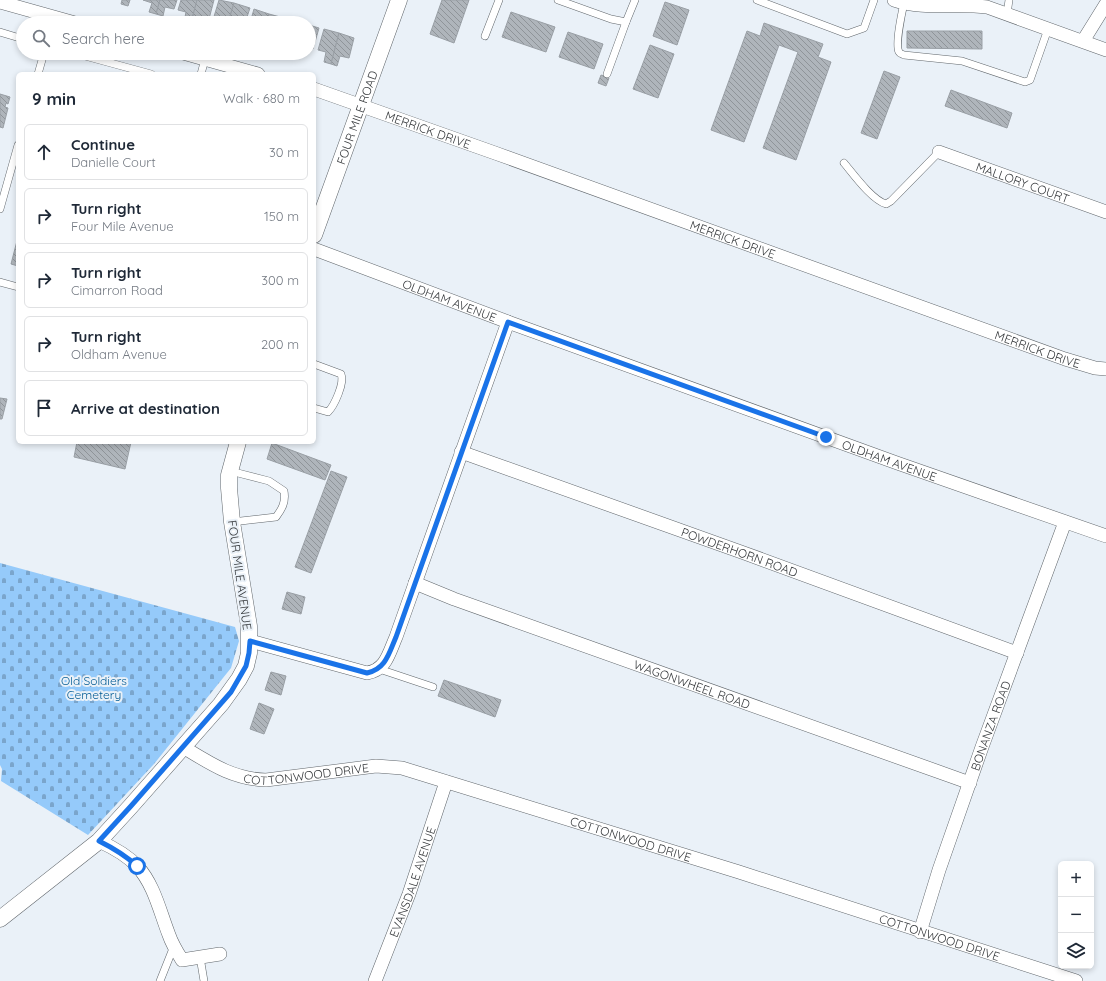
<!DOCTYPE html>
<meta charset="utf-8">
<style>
:root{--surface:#fff;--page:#f2f2f3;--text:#1f2937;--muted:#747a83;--line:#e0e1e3}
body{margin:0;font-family:Quicksand,sans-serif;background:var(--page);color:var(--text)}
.controls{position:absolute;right:12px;bottom:12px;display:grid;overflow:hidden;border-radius:6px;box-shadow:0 2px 6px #0003}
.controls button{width:36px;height:36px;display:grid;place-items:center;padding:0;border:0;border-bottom:1px solid var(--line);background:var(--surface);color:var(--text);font:20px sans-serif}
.stop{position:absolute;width:12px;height:12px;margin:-9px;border:3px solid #1a73e8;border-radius:50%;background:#fff}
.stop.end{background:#1a73e8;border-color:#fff;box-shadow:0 1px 4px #0008}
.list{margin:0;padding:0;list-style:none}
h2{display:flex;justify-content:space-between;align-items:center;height:52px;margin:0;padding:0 16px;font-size:17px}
h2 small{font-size:13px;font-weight:400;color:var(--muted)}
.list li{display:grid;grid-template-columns:26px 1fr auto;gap:12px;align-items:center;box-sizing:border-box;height:56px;margin:0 8px 8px;padding:0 8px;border:1px solid var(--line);border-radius:6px}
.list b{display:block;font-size:15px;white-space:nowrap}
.list p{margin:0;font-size:13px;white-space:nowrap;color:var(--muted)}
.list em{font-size:13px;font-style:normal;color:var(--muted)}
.icon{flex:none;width:22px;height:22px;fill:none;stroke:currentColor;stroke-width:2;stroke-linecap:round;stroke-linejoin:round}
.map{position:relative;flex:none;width:1106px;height:981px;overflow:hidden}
.search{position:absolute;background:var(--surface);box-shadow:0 2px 6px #0003;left:16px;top:16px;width:300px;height:44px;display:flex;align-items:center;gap:10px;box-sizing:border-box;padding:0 14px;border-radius:22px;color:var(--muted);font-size:15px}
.panel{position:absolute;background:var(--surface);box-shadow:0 2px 6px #0003;left:16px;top:72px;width:300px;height:372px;border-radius:6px}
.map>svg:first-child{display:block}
</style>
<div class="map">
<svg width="1106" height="981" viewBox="0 0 1106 981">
<defs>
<pattern id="cemetery-stones" width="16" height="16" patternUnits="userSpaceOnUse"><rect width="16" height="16" fill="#95cafa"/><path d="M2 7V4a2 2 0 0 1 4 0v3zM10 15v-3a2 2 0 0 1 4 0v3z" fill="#7aa5cc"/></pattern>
<pattern id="building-back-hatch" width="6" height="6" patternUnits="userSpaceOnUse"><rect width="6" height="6" fill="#afb5bb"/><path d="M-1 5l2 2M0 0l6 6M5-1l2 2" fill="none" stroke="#8f9499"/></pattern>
</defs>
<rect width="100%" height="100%" fill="#eaf1f8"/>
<path fill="url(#cemetery-stones)" d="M0 563 235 627 239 641 231 668 154 764 88 835 1 781 2 769 0 765Z"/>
<g fill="url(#building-back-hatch)" stroke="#999fa5">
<path d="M122 0H130L128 6 121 4Z"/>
<path d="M143 0H160L156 14 149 12 152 3Z"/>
<path d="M160 0H177L174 9 165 7 163 16 156 14Z"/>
<path d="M181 0H197L191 23 184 22 186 12 178 10Z"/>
<path d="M197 0H214L209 19 200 17 198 23H191Z"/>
<path d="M219 0 234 3 228 23H221L213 20Z"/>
<path d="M442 0H469L454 43 430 34Z"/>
<path d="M665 2 689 10 677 45 653 36Z"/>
<path d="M234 3 250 8 245 23H228Z"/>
<path d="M254 9 269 14 266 23H250Z"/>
<path d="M511 12 555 27 546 52 502 37Z"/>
<path d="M269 14 284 18 283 23H266Z"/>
<path d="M288 19 302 23H287Z"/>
<path d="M764 23 823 44 818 57 831 62 796 160 763 148 798 52 779 45 744 142 711 130 747 31 760 36Z"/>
<path d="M309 25 319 28 313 49 309 48Z"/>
<path d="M324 29 339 33 331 64 324 62 326 52 318 50Z"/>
<path d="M907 31H982V49L907 48Z"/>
<path d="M568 32 603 44 594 69 559 57Z"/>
<path d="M339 33 354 38 349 58 340 56 337 66 331 64Z"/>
<path d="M650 45 674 54 658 98 633 89Z"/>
<path d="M884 71 900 77 877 139 861 133Z"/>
<path d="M601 75 609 78 606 86 598 83Z"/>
<path d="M951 90 1012 113 1007 128 945 106Z"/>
<path d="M0 94 10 97 8 104 6 103 5 107 8 108 3 128 0 127Z"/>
<path d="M18 237V266L11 264Z"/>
<path d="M0 398 7 399 2 419H0Z"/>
<path d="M77 442H131L125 469 74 457Z"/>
<path d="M272 443 331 465 325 480 267 459Z"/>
<path d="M331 471 347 477 311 573 295 567Z"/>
<path d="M287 592 305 597 301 614 282 609Z"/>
<path d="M271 672 286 676 281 695 265 690Z"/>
<path d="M444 680 501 700 495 717 438 696Z"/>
<path d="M259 703 274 709 264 734 250 729Z"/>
</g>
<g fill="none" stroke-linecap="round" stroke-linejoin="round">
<g stroke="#60666b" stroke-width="8">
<g id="service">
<path d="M558 0 611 19 626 22 635 0"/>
<path d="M757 0 847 34 864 28 874 0"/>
<path d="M904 3C902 12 895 45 899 52 900 54 902 54 904 55L962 61 1025 82 1030 80 1048 29"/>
<path d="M1007 14 1009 0"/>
<path d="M0 32 23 39"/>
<path d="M485 36 499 0"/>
<path d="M74 53 151 74"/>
<path d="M38 74 44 53"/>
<path d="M201 74 205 59"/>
<path d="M607 74 626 22"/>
<path d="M844 163C854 175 872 200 886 204L891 201 939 152"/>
<path d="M0 209 18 145"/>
<path d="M0 282 18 287"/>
<path d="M314 364 341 374C345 383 334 406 328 412L314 408"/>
<path d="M230 471 269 481 284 491C286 502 282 509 276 517L232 522"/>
<path d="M379 669 433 687"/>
<path d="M200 957 204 981"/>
<path d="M160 981 174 946"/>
</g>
</g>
<g stroke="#60666b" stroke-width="14">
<g id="minor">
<path d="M894 0C924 10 956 3 987 7L1106 50"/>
<path d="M0 2 75 23"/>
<path d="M1083 41 1106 4"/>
<path d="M183 53 258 74"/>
<path id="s1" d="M314 89 495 153 1065 359 1095 368 1106 369"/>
<path id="s2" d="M939 152 1106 212"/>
<path id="s3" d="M314 249 508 322 897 463 1106 536"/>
<path id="s4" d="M461 452 744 553 1017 653"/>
<path id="s5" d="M415 583 454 599 970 783"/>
<path d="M250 641 367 673C386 670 389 653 396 637L508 322"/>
<path id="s6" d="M183 747C211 764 233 779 266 780L376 766 402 768 739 872 1076 981"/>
<path d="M99 841C112 847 127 855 137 866 154 884 160 912 169 935 172 944 177 952 182 960L220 954"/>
<path id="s7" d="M920 932 939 870 982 747 1065 522"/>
<path id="s8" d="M375 981 409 894 446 782"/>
</g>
</g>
<g stroke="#60666b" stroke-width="17">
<g id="tertiary">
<path id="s9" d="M314 235 399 0"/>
<path d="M0 919 99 841 131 806 221 704 239 679 246 666 249 653V626L232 522 229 488V475L238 442"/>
</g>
</g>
<use href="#service" stroke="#fff" stroke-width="7"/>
<use href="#minor" stroke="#fff" stroke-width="13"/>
<use href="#tertiary" stroke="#fff" stroke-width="16"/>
</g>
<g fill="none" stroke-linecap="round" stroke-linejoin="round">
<path stroke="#1a73e8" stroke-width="5" d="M137 866C125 855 113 848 99 841L131 806 231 692 246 666 249 653 250 641 367 673C386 669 389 653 396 637L508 322 826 437"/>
</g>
<g text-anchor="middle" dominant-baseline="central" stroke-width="4" stroke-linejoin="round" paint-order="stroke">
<g font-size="12" fill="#35383b" stroke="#eaf1f8">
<text stroke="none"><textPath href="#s9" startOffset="125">FOUR MILE ROAD</textPath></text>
<text stroke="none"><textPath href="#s1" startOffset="121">MERRICK DRIVE</textPath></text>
<text stroke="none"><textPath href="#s2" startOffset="89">MALLORY COURT</textPath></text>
<text stroke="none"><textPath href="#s1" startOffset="445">MERRICK DRIVE</textPath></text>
<text stroke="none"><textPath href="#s3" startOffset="145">OLDHAM AVENUE</textPath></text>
<text stroke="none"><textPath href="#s1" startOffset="769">MERRICK DRIVE</textPath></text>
<text stroke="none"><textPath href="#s3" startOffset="613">OLDHAM AVENUE</textPath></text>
<text stroke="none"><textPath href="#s4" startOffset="296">POWDERHORN ROAD</textPath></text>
<text transform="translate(240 575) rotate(82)">FOUR MILE AVENUE</text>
<text stroke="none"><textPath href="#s5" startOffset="295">WAGONWHEEL ROAD</textPath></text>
<text stroke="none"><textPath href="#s7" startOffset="218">BONANZA ROAD</textPath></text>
<text stroke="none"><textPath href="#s6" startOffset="131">COTTONWOOD DRIVE</textPath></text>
<text stroke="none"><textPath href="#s6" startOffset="467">COTTONWOOD DRIVE</textPath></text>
<text stroke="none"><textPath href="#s8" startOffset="106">EVANSDALE AVENUE</textPath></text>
<text stroke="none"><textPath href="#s6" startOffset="791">COTTONWOOD DRIVE</textPath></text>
</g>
<g font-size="12" fill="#005a94" stroke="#eaf1f8">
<text x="94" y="680">Old Soldiers<tspan x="94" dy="14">Cemetery</tspan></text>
</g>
</g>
</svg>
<div class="controls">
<button>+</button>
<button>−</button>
<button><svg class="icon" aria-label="layers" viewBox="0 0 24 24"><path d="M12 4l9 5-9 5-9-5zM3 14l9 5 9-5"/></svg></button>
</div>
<div class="stop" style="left:137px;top:866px"></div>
<div class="stop end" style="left:826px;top:437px"></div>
<div class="search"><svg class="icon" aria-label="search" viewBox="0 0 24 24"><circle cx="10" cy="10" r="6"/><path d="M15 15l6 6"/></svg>Search here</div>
<section class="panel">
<h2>9 min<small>Walk · 680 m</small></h2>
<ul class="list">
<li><svg class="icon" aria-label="ahead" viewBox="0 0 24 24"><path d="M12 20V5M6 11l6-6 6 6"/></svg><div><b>Continue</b><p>Danielle Court</p></div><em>30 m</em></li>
<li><svg class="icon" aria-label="right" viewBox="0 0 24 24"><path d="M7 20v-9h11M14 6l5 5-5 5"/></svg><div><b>Turn right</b><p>Four Mile Avenue</p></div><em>150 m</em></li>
<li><svg class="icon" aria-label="right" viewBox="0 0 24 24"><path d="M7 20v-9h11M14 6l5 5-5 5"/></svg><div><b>Turn right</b><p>Cimarron Road</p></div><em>300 m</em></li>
<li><svg class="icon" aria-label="right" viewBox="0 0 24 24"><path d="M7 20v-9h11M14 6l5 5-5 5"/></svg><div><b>Turn right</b><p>Oldham Avenue</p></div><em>200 m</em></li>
<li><svg class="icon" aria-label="arrive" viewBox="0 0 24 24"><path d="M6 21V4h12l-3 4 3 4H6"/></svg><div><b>Arrive at destination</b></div></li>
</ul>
</section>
</div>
